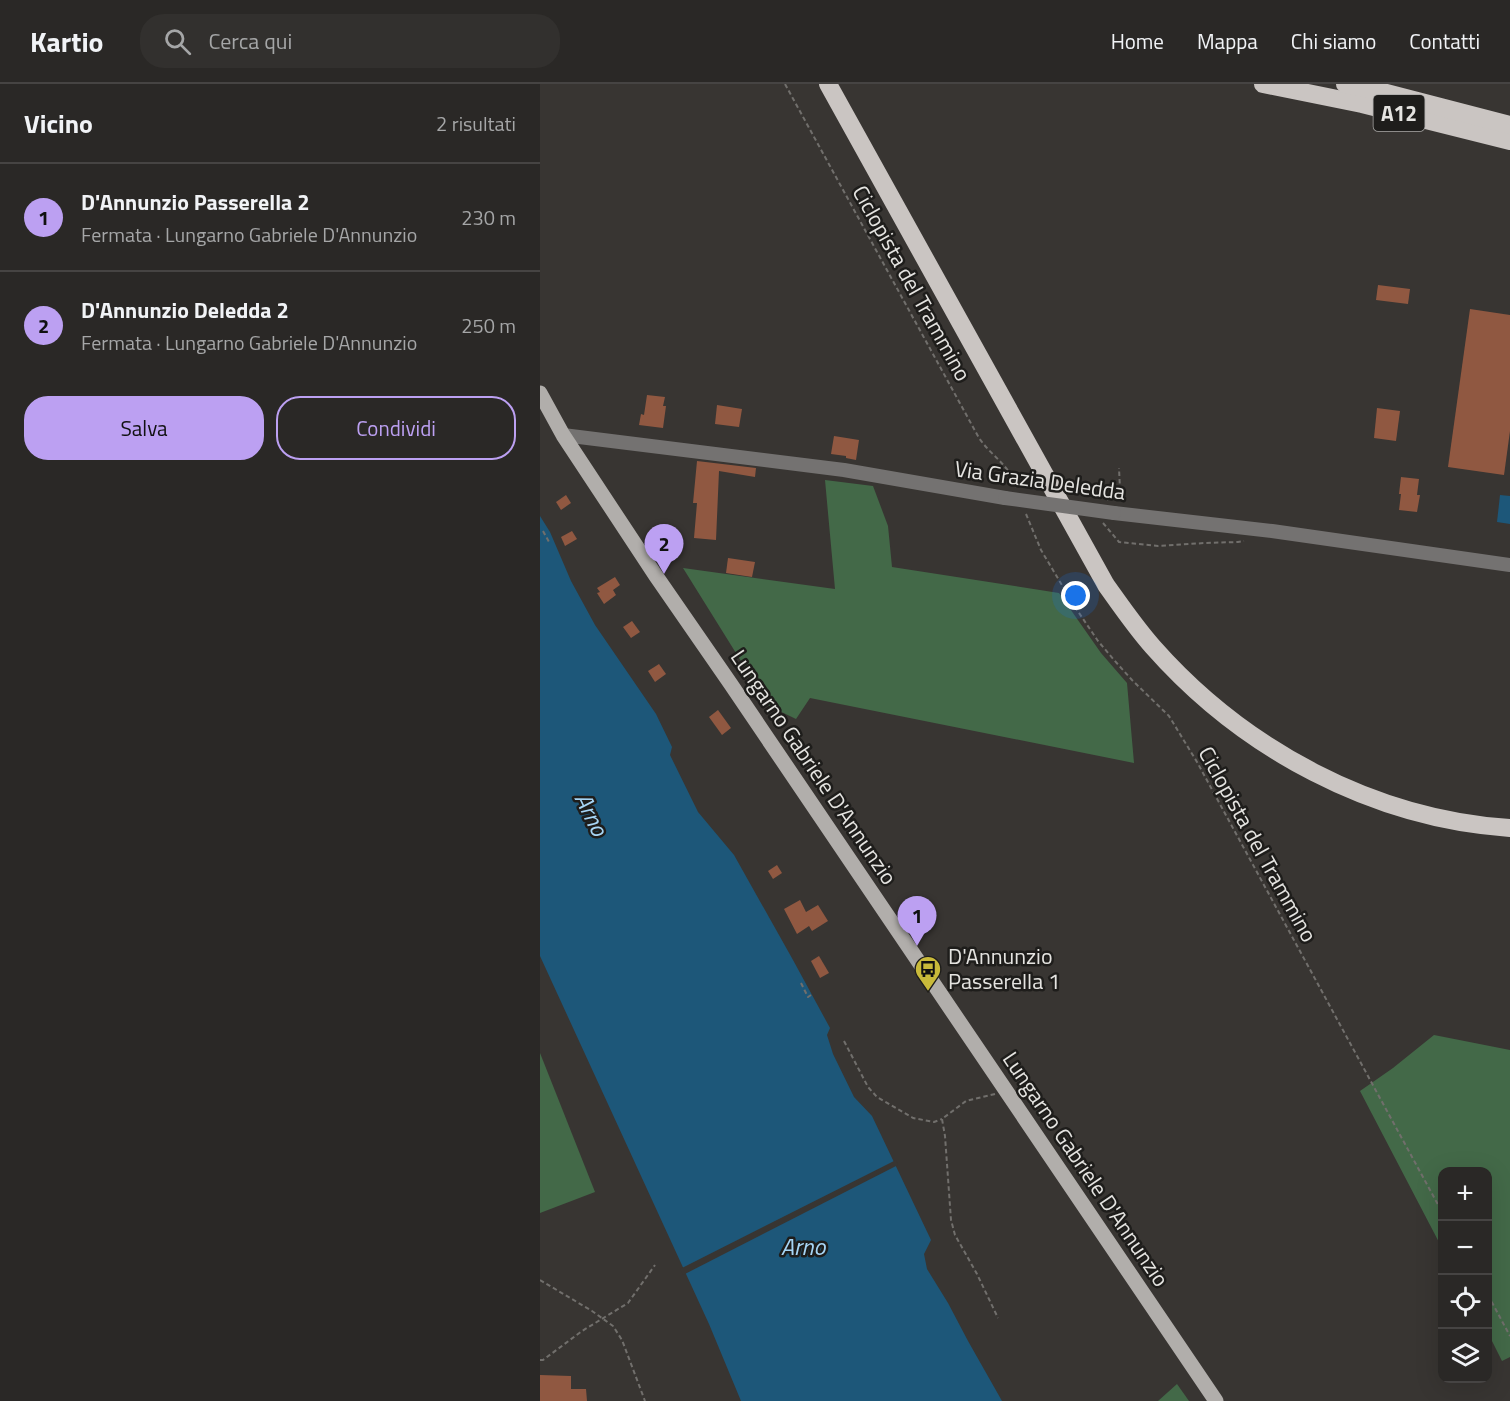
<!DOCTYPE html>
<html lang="it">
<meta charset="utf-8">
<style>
:root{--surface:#2a2826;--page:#32302e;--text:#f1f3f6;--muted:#a5a6a7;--line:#464443;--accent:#bca0f2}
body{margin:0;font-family:"Titillium Web",sans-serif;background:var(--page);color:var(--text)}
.controls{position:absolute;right:18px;bottom:18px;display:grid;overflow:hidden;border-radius:12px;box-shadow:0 6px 24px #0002}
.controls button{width:54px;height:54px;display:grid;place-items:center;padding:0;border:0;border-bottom:2px solid var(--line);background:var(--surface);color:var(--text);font:30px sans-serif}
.you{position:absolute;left:536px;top:512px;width:21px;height:21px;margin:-15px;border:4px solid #fff;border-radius:50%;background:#1a73e8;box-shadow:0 0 0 9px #1a73e833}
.badge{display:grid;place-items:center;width:39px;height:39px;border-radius:50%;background:var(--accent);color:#111;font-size:20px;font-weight:700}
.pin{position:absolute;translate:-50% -50px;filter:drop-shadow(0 2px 3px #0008)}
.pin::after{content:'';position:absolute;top:32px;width:21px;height:18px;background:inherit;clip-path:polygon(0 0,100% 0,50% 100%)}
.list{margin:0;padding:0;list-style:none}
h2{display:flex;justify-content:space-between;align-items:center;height:78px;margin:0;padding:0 24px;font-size:26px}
h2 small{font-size:20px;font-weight:400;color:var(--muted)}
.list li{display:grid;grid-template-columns:39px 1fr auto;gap:18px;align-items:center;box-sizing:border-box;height:108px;padding:0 24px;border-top:2px solid var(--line)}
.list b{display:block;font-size:22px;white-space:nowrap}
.list p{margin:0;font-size:20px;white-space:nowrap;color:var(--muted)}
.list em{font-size:20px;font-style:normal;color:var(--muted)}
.actions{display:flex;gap:12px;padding:18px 24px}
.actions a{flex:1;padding:14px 0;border:2px solid var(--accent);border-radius:24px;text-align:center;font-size:21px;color:var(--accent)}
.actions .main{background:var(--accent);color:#111}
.icon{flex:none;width:33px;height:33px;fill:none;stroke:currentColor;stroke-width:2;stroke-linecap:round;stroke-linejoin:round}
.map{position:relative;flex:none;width:970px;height:1317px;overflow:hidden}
header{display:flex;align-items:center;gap:36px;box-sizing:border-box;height:84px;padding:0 30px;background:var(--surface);border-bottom:2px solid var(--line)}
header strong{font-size:28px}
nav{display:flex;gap:33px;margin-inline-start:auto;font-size:21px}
.search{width:420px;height:54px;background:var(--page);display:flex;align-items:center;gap:15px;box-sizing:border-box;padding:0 21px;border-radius:24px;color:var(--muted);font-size:22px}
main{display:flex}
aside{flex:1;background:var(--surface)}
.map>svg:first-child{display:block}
</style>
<header>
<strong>Kartio</strong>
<div class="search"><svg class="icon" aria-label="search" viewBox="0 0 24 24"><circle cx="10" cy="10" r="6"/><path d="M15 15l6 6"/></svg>Cerca qui</div>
<nav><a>Home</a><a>Mappa</a><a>Chi siamo</a><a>Contatti</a></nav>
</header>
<main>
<aside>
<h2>Vicino<small>2 risultati</small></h2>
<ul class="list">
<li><span class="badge">1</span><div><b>D'Annunzio Passerella 2</b><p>Fermata · Lungarno Gabriele D'Annunzio</p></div><em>230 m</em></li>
<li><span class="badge">2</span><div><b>D'Annunzio Deledda 2</b><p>Fermata · Lungarno Gabriele D'Annunzio</p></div><em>250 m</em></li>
</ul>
<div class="actions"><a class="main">Salva</a><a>Condividi</a></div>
</aside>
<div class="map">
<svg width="970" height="1317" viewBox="0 0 970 1317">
<rect width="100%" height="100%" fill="#383532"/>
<g fill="#436948">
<path d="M285 396 333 402 348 442 352 483 519 509 561 569 587 599 594 679 270 614 256 635 229 622 143 484 295 505Z"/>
<path d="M894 951 970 966V1273L962 1277 948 1249V1088H902V1164L820 1007 853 984Z"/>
<path d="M0 969 55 1108 0 1129Z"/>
<path d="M637 1300 649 1317H618Z"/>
</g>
<g fill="#1d5779">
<path d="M960 411 970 412V440L957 438Z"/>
<path d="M0 432 10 448 31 497 55 541 116 630 132 663 130 671 158 728 194 771 253 876 290 944 287 951 293 970 314 1013 332 1032 391 1156 384 1170 387 1185 408 1219 428 1257 462 1317H201L169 1240 0 872Z"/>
</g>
<path fill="#383532" d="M356 1076 358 1081 143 1191 140 1185Z"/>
<g fill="#905841">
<path d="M838 201 870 205 868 220 836 216Z"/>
<path d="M930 225 970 231V347L964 391 908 383Z"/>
<path d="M107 311 125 313 123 322H126L123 344 99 341 101 330 104 331Z"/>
<path d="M177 321 202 325 199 343 175 340Z"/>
<path d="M837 324 860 327 856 357 834 354Z"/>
<path d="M294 352 319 356 316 376 306 374V372L291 370Z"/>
<path d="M157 377 216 384 215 393 179 387 176 456 154 454 157 419H153Z"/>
<path d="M861 393 879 395 877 411H880L877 428 859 426 861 410H859Z"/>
<path d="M26 411 31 419 21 426 16 418Z"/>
<path d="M32 447 37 455 25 462 21 453Z"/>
<path d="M188 474 215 478 212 493 186 489Z"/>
<path d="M75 493 80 501 73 506 76 511 64 520 57 509 60 508 57 504Z"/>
<path d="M92 537 100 548 91 554 83 543Z"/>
<path d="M119 580 126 590 115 598 108 587Z"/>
<path d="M178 626 191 644 182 651 169 633Z"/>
<path d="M237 781 242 789 233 795 228 787Z"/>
<path d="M260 816 266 828 278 821 288 837 272 847 269 842 257 850 244 825Z"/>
<path d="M279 872 289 889 280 894 271 877Z"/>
<path d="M0 1291 31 1292V1305H46L47 1317H0Z"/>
</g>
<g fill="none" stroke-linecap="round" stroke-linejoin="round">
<g stroke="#716f6c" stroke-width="2" stroke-dasharray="4.5 3" stroke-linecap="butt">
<path d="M245 0 439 354C452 373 469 380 476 403"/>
<path d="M567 416 580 405 579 384"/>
<path d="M486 430 501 466 535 523 558 557 574 576 592 596 629 632 657 678 902 1128"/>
<path d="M563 439 579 458 618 462 665 459 698 458 704 457"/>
<path d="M3 447 9 458"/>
<path d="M261 899 268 913 271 911"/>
<path d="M304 957 328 1003 337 1013 373 1034 394 1038 402 1035"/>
<path d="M455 1010 426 1017 402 1035 405 1052 411 1136 415 1151 437 1190 458 1234"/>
<path d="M0 1196 52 1227 73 1242 82 1256 105 1317"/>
<path d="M948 1211 970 1252"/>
<path d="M0 1276H3L42 1247 88 1219 115 1181"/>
</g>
<g stroke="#747271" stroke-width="14">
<path d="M23 351 304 386 465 414"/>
<path d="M574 429 732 447 970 481"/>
</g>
<path stroke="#b1aeab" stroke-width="15" d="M0 309 23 351 116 492 190 599 676 1317"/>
<g stroke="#cac5c2" stroke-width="18">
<path d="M288 0 566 501C581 522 596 544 613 563 703 665 833 735 970 744"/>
<path d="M723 0 822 20 970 57"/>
<path d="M805 0 835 6 970 41"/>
</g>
<path stroke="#747271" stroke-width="14" d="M465 414 574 429"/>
</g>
<defs>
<g id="bus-pin" transform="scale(1.35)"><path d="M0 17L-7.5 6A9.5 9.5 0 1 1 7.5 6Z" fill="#c9ba3a" stroke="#1e1d1b"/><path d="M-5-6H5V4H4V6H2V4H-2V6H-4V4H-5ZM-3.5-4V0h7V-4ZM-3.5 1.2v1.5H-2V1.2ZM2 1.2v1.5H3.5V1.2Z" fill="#111"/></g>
</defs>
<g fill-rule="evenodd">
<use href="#bus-pin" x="388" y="885"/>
</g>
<g text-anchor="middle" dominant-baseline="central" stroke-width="5" stroke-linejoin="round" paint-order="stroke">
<rect fill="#1e1d1b" stroke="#a9a8a6" stroke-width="1.5" x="833.5" y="11" width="51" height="36" rx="4.5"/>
<g font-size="21" font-weight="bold" fill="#e5e4e1">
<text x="859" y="29">A12</text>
</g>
<g font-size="22" fill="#e5e4e1" stroke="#1e1d1b">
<text transform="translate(372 199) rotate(61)">Ciclopista del Trammino</text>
<text transform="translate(500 396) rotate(8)">Via Grazia Deledda</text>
<text transform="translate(274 683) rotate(56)">Lungarno Gabriele D'Annunzio</text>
<text transform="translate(718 760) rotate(61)">Ciclopista del Trammino</text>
<text transform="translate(546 1085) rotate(56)">Lungarno Gabriele D'Annunzio</text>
</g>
<g font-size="22" fill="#e5e4e1" stroke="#1e1d1b" text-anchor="start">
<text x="408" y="872">D'Annunzio<tspan x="408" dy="25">Passerella 1</tspan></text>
</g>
<g font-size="24" font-style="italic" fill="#a6d5f5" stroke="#1e1d1b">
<text transform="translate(52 730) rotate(64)">Arno</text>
<text x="263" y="1162">Arno</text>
</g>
</g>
</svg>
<div class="controls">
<button>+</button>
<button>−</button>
<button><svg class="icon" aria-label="locate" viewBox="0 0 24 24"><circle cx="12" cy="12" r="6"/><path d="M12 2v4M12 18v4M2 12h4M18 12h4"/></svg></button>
<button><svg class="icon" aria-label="layers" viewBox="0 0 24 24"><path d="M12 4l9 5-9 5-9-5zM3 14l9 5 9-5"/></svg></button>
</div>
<div class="you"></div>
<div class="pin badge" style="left:377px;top:862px">1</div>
<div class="pin badge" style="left:124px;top:490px">2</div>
</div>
</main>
